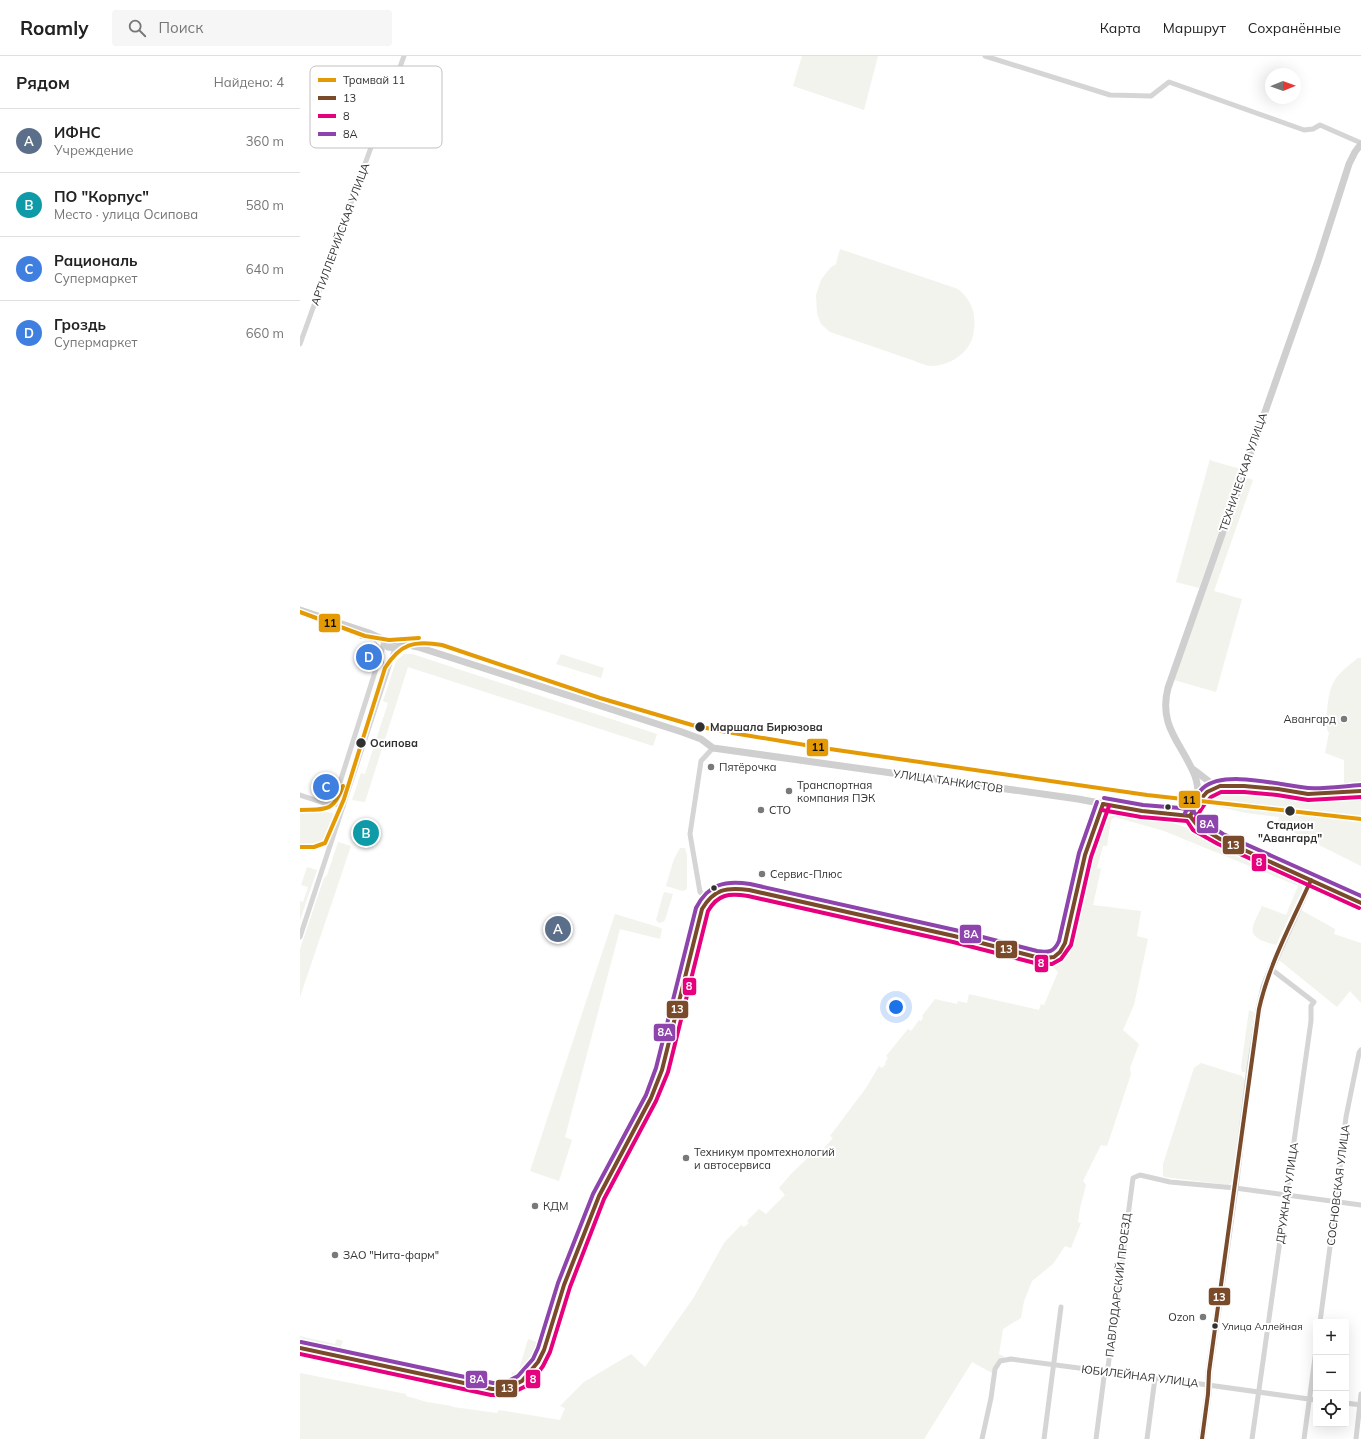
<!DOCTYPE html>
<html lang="ru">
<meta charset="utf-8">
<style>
:root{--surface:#fff;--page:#f6f6f6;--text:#222;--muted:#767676;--line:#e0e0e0;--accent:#1a73e8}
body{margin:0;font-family:Mulish,sans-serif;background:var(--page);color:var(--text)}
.controls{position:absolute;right:12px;bottom:12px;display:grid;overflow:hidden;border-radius:4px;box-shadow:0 4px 16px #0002}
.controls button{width:36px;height:36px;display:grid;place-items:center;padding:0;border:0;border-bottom:1px solid var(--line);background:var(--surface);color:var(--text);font:20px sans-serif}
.compass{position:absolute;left:965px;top:12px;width:36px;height:36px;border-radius:50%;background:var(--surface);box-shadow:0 4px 16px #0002;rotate:89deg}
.you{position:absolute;left:596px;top:951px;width:14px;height:14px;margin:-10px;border:3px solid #fff;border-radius:50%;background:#1a73e8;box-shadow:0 0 0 6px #1a73e833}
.badge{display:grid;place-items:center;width:26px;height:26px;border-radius:50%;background:var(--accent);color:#fff;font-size:13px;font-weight:700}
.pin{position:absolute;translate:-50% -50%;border:2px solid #fff;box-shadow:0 1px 4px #0006}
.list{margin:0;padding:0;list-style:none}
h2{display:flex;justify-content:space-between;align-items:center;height:52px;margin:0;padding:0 16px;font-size:17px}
h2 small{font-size:13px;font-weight:400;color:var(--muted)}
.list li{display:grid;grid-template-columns:26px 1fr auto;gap:12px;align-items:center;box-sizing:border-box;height:64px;padding:0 16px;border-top:1px solid var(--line)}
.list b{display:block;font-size:15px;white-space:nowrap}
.list p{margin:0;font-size:13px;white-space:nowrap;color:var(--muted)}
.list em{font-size:13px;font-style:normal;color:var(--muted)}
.icon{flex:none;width:22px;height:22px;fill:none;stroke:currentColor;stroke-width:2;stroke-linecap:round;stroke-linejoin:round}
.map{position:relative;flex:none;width:1061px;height:1383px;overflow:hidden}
header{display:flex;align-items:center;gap:24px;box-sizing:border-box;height:56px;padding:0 20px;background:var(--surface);border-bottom:1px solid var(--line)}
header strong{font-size:19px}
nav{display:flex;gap:22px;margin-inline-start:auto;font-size:14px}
.search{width:280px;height:36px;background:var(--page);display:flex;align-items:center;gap:10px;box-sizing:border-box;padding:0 14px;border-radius:4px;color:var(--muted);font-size:15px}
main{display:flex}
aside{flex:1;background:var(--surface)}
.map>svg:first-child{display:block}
</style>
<header>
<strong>Roamly</strong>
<div class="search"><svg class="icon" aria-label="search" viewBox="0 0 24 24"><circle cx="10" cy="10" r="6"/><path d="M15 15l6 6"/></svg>Поиск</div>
<nav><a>Карта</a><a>Маршрут</a><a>Сохранённые</a></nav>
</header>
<main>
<aside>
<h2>Рядом<small>Найдено: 4</small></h2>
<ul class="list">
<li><span class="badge" style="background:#5c6f8a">A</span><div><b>ИФНС</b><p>Учреждение</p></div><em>360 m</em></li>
<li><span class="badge" style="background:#0f9aa8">B</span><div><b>ПО &quot;Корпус&quot;</b><p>Место · улица Осипова</p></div><em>580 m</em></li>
<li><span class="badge" style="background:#3f7fe0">C</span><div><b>Рациональ</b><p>Супермаркет</p></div><em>640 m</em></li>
<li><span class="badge" style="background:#3f7fe0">D</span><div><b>Гроздь</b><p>Супермаркет</p></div><em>660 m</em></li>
</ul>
</aside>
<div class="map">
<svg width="1061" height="1383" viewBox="0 0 1061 1383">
<rect width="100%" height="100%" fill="#fff"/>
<g fill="#f1f3ec">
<path d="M502 0H578L564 54 493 30Z"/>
<path d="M540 193 658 233C671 244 676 256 674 273 673 294 653 309 632 310 624 310 614 304 606 302 581 293 556 285 530 276L521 268 517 257 516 239 521 224 530 212 536 208Z"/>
<path d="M910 403 912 405 941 413 899 532 876 526Z"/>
<path d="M948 422 953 424 914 535 942 543 916 636 874 624 944 425Z"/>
<path d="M104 598H112L357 678 353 690 108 611 65 746 52 744 61 717 65 718 88 647 83 645 96 605Z"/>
<path d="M261 598 304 612 301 622 256 608Z"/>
<path d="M1058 602H1061V731H1044V704L1025 697 1029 677C1025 670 1026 664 1027 656 1030 625 1034 621 1058 602Z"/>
<path d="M945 735 991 741 1061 739V810L977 768 979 761 946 757 902 747C912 735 930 735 945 735Z"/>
<path d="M5 755H24L35 758C28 778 25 793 0 789V756Z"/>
<path d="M818 759H832L865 764 890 773 998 821 1002 829V834L976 889C945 881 950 875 962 850L986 859 998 830 864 775 815 761 811 764 807 790H803L797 812 801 813 793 849 841 855 837 880 848 883 834 949 823 974 839 988 830 1012 831 1018 807 1090 801 1089 783 1125 786 1129 780 1152 778 1166 781 1167 771 1192 765 1190 753 1208 732 1225 724 1245 721 1262 703 1273 699 1298 705 1301 697 1304 692 1317 672 1306 624 1383H0V1317L106 1338V1340L127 1346 152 1350 153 1351 197 1357 199 1354 260 1364 265 1352 260 1350 284 1326 331 1298 345 1311 394 1241 424 1187 441 1169 444 1171 449 1167 447 1165 459 1153 466 1158 485 1139 479 1132 491 1118 519 1091 522 1094 533 1082 530 1080 566 1032 579 1010 582 1012 586 1008 585 1007 588 1002 586 1000 608 973 611 975 619 964 621 965 623 962 622 960 635 943 657 948 658 945 667 947 669 938 739 954 741 948 744 949 758 916 751 909V906L761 903 768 894 794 783 804 765 811 760Z"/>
<path d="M38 786 51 790 0 941V893L24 822 27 819Z"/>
<path d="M380 792H385L387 799V833L383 835 366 830 374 803Z"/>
<path d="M7 811 17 814 0 864V845L3 846 8 831 1 829Z"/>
<path d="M364 836 373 838 365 864 363 866 359 867 356 864Z"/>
<path d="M1001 854 1035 873 1034 878 1061 887V947L1050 935 1037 951 979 904Z"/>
<path d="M315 858 358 871 362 873 360 883 320 873 265 1081 272 1084 259 1125 230 1115Z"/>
<path d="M949 954 954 956 947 1013 945 1016H942L941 1011Z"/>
<path d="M901 1007 942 1020 945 1024 932 1126 929 1129 864 1121 863 1119V1108L894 1012Z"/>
<path d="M0 1280 35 1288 37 1283 43 1285 39 1296H38L0 1288Z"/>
<path d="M228 1283 240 1287C234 1307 229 1316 210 1327L212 1316 218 1317Z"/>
</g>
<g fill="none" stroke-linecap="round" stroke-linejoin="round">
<g stroke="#d5d5d5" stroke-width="5">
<path d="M685 0 810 39 851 40 869 26 1004 74 1013 73 1020 69 1061 87"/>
<path d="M0 288 104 0"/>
<path d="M0 739 24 747H31L43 751"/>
<path d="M31 747 35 742 82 594 84 584"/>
<path d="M407 842 400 836 390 778 401 705 413 692"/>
<path d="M0 881 95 592"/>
<path d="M1020 1266 1036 1146 1046 1061 1059 997 1061 994"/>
<path d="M1046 1347 1061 1349"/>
<path d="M682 1383 691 1342 695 1313 700 1305 711 1303 908 1329 1016 1344"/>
<path d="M744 1383 761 1251"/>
<path d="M796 1383 804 1321 808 1311 833 1122 840 1119 870 1126 935 1132 1061 1149"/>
<path d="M847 1383 855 1322"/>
<path d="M952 1383 1011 965V950L1014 946 971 913"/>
<path d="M1004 1383 1016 1294"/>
<path d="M1056 1383 1061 1338"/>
</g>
<g stroke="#cfcfcf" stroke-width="7">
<path d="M0 554 69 577 84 584 88 591 95 592 109 589 118 591 382 676 401 683 413 692 778 743 842 755 880 758 890 760 897 769 920 783 1061 847"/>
<path d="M894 714 911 727 920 730"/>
<path d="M899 745C898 736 898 728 895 720 882 687 858 671 868 632L1018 205 1049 108 1055 96 1061 88"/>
<path d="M890 760 899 745 907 736 920 730H944L978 733 1008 738 1061 735"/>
<path d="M0 1292 192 1333H206L222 1325 230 1317 238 1306 244 1294 264 1229 299 1140 351 1042 362 1014 368 992 402 853C413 832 427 830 449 834L654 880 736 901C752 904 758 903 765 887 775 840 783 792 803 748"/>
<path d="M902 1383 908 1338 909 1316 935 1132 949 1019 959 953 964 931 971 913 1011 824"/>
</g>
<g stroke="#bdbdbd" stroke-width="1">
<path d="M60 582 97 588 119 586"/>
<path d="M73 584C86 593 84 606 82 620"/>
</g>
<g stroke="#fff" stroke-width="7">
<g id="bus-1">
<path d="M803 748 842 755 890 760 897 769 920 783 1061 847"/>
<path d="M890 760 899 745 907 736 920 730H944L978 733 1008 738 1061 735"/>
<path d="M0 1292 192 1333H206L222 1325 238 1306 244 1294 264 1229 299 1140 351 1042 362 1014 402 853C414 833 426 831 449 834L654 880 736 901 746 902 754 901 760 896 765 887 785 799 803 748"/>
<path d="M902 1383 908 1338 909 1316 959 953C969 908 992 866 1011 824"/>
</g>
</g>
<g stroke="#fff" stroke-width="7">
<g id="bus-2">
<path d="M802 754 841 761 887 765 893 774 918 788 1059 852"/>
<path d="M895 763 904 749 911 741 921 736H944L977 739 1008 744 1061 741"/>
<path d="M0 1298 191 1339H208L226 1330 235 1321 243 1310 250 1296 270 1231 304 1143 356 1045 368 1016 408 855C418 838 429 837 448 840L653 886 735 907 752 908 761 903 771 889 791 801 809 750"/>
</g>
</g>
<g stroke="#fff" stroke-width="7">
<g id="bus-3">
<path d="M804 742 843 749 880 752 892 754 901 764 923 778 1061 840"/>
<path d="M885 757C890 748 895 739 903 732 925 713 982 730 1008 732 1025 733 1044 730 1061 729"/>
<path d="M1 1286 193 1327H205L218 1320 233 1303 238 1292 258 1227 293 1138 346 1039 356 1012 396 852C408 828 425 824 450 828L655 874 737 895C749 897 754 896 759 885L779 797 797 746"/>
</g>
</g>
<use href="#bus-1" stroke="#7a4b2a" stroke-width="4"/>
<use href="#bus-2" stroke="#e5007d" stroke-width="4"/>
<use href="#bus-3" stroke="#8e44ad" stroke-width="4"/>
<g stroke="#fff" stroke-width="7">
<g id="tram-1">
<path d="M0 556 65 580 89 584 119 582"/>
<path d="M0 754C26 753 33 757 43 730"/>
<path d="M0 791H14L25 787 44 743 85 612C100 588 114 584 142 589L300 642 392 669 421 675 523 692 847 739 1061 763"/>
</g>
</g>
<use href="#tram-1" stroke="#e39a05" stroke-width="4"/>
</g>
<g fill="#797979" stroke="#fff" stroke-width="1.5">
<circle cx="1044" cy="663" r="4"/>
<circle cx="411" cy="711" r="4"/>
<circle cx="489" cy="735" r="4"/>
<circle cx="461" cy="754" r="4"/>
<circle cx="462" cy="818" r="4"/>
<circle cx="386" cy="1102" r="4"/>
<circle cx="235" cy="1150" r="4"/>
<circle cx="35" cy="1199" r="4"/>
<circle cx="903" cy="1261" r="4"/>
</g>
<g fill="#313131" stroke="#fff" stroke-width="1.5">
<circle cx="400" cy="671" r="5.5"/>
<circle cx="61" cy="687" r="5.5"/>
<circle cx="868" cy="751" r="3.5"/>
<circle cx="990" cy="755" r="5.5"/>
<circle cx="414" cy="832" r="3.5"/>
<circle cx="915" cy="1270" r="3.5"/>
</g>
<g text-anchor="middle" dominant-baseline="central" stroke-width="4" stroke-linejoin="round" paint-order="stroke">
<g font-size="10" fill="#313131" stroke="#fff" text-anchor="start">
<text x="922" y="1270">Улица Аллейная</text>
</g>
<g font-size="11" fill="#313131" stroke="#fff">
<text transform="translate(40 178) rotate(-70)">АРТИЛЛЕРИЙСКАЯ УЛИЦА</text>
<text transform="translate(943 416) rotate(-71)">ТЕХНИЧЕСКАЯ УЛИЦА</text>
<text transform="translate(648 725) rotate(8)">УЛИЦА ТАНКИСТОВ</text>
<text transform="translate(1038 1129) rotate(-83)">СОСНОВСКАЯ УЛИЦА</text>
<text transform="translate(987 1137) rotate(-82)">ДРУЖНАЯ УЛИЦА</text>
<text transform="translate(818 1229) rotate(-83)">ПАВЛОДАРСКИЙ ПРОЕЗД</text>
<text transform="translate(840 1320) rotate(7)">ЮБИЛЕЙНАЯ УЛИЦА</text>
</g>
<g font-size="11" fill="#313131" stroke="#fff" text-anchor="start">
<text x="1036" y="663" text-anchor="end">Авангард</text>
<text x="419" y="711">Пятёрочка</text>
<text x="497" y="729">Транспортная<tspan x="497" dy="13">компания ПЭК</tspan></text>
<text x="469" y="754">СТО</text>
<text x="470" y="818">Сервис-Плюс</text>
<text x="394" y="1096">Техникум промтехнологий<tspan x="394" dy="13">и автосервиса</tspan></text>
<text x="243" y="1150">КДМ</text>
<text x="43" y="1199">ЗАО "Нита-фарм"</text>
<text x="895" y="1261" text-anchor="end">Ozon</text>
</g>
<g font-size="11" font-weight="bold" fill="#313131" stroke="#fff" text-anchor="start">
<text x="410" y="671">Маршала Бирюзова</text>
<text x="70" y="687">Осипова</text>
<text x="990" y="769" text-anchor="middle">Стадион<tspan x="990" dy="13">"Авангард"</tspan></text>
</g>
</g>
<rect x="10" y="10" width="132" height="82" rx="6" fill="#fff" stroke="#c1c1c1" stroke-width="1"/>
<rect x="18" y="22" width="18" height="4" fill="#e39a05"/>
<rect x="18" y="40" width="18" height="4" fill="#7a4b2a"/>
<rect x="18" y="58" width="18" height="4" fill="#e5007d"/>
<rect x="18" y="76" width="18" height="4" fill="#8e44ad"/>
<g font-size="11" fill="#313131">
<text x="43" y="28">Трамвай 11</text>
<text x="43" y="46">13</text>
<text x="43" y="64">8</text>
<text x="43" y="82">8А</text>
</g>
<g stroke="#fff" stroke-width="1.5">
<rect x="18" y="557" width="23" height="20" rx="4" fill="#e39a05"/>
<rect x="506" y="682" width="23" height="19" rx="4" fill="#e39a05"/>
<rect x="878" y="734" width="23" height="19" rx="4" fill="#e39a05"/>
<rect x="896" y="758" width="23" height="20" rx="4" fill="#8e44ad"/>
<rect x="922" y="779" width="23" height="20" rx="4" fill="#7a4b2a"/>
<rect x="951" y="797" width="16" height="19" rx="4" fill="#e5007d"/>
<rect x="659" y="868" width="23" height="20" rx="4" fill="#8e44ad"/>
<rect x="695" y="884" width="23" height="19" rx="4" fill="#7a4b2a"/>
<rect x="734" y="898" width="15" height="19" rx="4" fill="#e5007d"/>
<rect x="382" y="921" width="15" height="19" rx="4" fill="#e5007d"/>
<rect x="366" y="944" width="23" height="19" rx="4" fill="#7a4b2a"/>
<rect x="353" y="967" width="23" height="19" rx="4" fill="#8e44ad"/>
<rect x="908" y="1231" width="23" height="19" rx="4" fill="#7a4b2a"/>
<rect x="225" y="1313" width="16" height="20" rx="4" fill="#e5007d"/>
<rect x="165" y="1314" width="23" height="19" rx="4" fill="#8e44ad"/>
<rect x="195" y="1323" width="23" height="19" rx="4" fill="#7a4b2a"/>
</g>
<g font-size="11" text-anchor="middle" font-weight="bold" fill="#fff">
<text x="907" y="772">8А</text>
<text x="933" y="793">13</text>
<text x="959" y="810">8</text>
<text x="671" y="882">8А</text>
<text x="706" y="897">13</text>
<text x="741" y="911">8</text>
<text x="389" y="934">8</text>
<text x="377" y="957">13</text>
<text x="365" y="980">8А</text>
<text x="919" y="1245">13</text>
<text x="233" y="1327">8</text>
<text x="177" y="1327">8А</text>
<text x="207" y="1336">13</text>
</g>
<g font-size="11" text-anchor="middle" font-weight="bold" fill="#111">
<text x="30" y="571">11</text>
<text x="518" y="695">11</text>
<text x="889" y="748">11</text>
</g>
</svg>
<div class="controls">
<button>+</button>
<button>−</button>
<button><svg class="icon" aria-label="locate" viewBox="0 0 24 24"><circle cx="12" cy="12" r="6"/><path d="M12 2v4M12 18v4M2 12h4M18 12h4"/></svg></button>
</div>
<svg class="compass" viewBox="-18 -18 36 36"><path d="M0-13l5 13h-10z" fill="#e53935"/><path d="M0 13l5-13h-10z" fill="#767676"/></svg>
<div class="you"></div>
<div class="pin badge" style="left:258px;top:873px;background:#5c6f8a">A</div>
<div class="pin badge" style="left:66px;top:777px;background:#0f9aa8">B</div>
<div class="pin badge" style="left:26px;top:731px;background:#3f7fe0">C</div>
<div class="pin badge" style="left:69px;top:601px;background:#3f7fe0">D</div>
</div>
</main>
